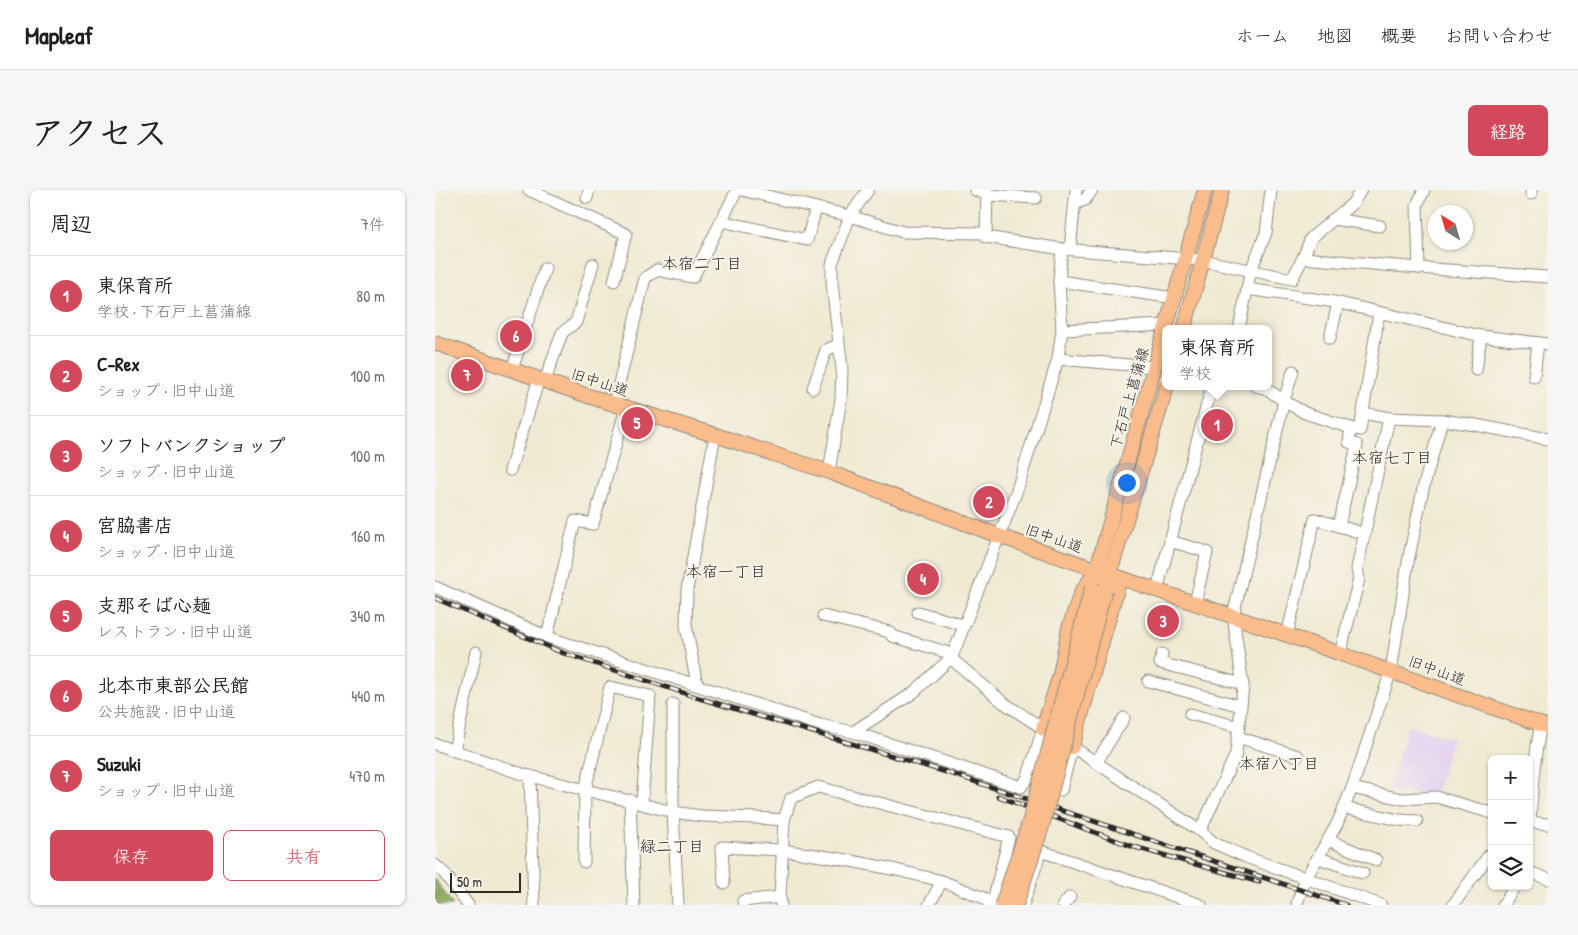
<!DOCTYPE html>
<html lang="ja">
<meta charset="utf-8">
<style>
:root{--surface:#fff;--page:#f6f6f6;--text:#202124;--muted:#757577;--line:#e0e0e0;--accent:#d1495b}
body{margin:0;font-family:"Patrick Hand","Klee One",sans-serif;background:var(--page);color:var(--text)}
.controls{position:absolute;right:15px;bottom:15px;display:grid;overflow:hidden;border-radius:8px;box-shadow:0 1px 4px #0004}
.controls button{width:45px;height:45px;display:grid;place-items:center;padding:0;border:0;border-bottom:1px solid var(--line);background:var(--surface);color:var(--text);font:25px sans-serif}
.compass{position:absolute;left:993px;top:15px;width:45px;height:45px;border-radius:50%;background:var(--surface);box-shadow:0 1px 4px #0004;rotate:323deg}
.scale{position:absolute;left:15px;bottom:12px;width:71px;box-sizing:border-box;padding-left:5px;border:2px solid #2b2b2b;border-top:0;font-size:14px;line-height:18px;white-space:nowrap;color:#2b2b2b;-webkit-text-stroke:4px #f7f3e8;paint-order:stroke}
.you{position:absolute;left:691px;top:292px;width:18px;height:18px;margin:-12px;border:4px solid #fff;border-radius:50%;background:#1a73e8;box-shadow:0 0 0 8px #1a73e833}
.badge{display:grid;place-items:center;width:32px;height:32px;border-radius:50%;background:var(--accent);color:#fff;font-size:16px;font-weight:700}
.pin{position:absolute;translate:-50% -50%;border:2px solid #fff;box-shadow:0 1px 5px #0006}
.popup{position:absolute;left:727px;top:135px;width:110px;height:65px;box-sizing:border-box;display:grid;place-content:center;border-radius:8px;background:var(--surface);filter:drop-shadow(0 1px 4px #0005);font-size:16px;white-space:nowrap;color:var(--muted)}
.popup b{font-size:19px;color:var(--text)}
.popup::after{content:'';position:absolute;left:50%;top:100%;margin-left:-10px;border:10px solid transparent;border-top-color:var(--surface)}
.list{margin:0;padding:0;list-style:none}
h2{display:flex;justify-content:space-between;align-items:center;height:65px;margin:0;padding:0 20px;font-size:21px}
h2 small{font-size:16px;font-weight:400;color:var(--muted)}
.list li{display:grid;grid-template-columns:32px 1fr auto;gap:15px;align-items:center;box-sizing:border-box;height:80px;padding:0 20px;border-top:1px solid var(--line)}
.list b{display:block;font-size:19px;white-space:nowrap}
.list p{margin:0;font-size:16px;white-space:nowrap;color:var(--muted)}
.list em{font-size:16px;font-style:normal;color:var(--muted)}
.actions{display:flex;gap:10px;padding:15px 20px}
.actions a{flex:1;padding:11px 0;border:1px solid var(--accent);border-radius:8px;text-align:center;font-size:18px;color:var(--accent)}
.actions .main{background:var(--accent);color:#fff}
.icon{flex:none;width:28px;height:28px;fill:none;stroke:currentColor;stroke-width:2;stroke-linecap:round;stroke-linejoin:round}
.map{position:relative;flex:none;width:1113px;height:715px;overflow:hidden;border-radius:8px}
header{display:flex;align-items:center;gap:30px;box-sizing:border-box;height:70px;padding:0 25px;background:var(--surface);border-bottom:1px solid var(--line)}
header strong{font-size:24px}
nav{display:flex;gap:28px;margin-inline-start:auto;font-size:18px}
.intro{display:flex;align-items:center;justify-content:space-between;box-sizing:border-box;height:120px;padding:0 30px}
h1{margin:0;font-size:35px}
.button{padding:12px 22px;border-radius:8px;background:var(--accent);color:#fff;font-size:18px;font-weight:700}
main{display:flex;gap:30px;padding:0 30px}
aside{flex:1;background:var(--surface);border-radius:8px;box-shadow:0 1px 4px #0004}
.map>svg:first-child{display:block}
</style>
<header>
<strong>Mapleaf</strong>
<nav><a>ホーム</a><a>地図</a><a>概要</a><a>お問い合わせ</a></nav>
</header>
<div class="intro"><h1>アクセス</h1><a class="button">経路</a></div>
<main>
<aside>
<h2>周辺<small>7件</small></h2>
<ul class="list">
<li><span class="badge">1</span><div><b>東保育所</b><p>学校 · 下石戸上菖蒲線</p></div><em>80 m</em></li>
<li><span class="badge">2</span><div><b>C-Rex</b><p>ショップ · 旧中山道</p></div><em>100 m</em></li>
<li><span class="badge">3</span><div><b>ソフトバンクショップ</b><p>ショップ · 旧中山道</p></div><em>100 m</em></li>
<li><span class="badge">4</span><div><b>宮脇書店</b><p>ショップ · 旧中山道</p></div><em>160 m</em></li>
<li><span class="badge">5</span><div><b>支那そば心麺</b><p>レストラン · 旧中山道</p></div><em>340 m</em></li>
<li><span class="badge">6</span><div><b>北本市東部公民館</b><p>公共施設 · 旧中山道</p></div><em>440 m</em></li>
<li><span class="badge">7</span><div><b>Suzuki</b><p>ショップ · 旧中山道</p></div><em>470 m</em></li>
</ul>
<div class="actions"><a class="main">保存</a><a>共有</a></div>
</aside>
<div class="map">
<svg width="1113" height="715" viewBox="0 0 1113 715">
<defs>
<pattern id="forest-crowns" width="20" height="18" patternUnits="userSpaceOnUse" patternTransform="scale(1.25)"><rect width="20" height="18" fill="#87a558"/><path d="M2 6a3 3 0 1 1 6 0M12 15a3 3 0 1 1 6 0" fill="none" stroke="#6f8749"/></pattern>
</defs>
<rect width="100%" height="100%" fill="#f7f3e8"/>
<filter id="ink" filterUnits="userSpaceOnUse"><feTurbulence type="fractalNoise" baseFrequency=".02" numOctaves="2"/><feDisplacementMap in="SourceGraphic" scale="10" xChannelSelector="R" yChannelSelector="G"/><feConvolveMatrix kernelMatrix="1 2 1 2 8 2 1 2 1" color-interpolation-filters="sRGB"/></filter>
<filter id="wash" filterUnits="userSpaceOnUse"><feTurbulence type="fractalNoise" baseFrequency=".0096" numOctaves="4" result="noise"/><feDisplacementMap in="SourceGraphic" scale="20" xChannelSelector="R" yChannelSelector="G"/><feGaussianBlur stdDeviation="1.12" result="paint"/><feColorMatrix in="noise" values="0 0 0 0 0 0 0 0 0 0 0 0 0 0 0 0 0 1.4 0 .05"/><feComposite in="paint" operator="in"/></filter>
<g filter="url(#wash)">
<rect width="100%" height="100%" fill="#f0ead3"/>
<path fill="#e5d3f1" d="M972 536 1017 548 1001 604 953 602Z"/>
<path fill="url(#forest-crowns)" stroke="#596842" d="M0 689 18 715H0Z"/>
</g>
<g filter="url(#ink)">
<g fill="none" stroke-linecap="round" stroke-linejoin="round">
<g stroke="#8e8a7f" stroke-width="13">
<g id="minor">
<path d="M94 0 191 44 179 91"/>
<path d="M307 0 415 26 468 42 551 43"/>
<path d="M540 0 552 5 601 8"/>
<path d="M552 0 551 47 627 59 767 70 857 89 868 68 876 48 918 13 926 0"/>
<path d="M1096 4V0"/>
<path d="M152 8 154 0"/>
<path d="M640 14 650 10 657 0"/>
<path d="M898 29 945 36"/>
<path d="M286 31 372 50 381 18"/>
<path d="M635 59 641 0"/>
<path d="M868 68 984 78 1113 87"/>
<path d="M984 78 982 15 989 0"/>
<path d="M624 91 739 108"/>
<path d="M812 99 900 112 1046 146 1113 154"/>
<path d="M804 139 816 80 831 43 836 0"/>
<path d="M627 140 731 135"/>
<path d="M895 148 903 113"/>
<path d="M623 169 719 177"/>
<path d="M77 180 110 78"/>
<path d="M1041 180 1046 146"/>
<path d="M858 181 849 211 870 223 916 238"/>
<path d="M1099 187 1103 153"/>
<path d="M110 191 127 143 141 132 158 74"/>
<path d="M378 198 391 160 403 155"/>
<path d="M179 214 210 88 222 80 258 87 302 0"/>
<path d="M954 228 1007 230"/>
<path d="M75 280 104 189"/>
<path d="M394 282 406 209 407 179 397 93V74L415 26 433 0"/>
<path d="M904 336 930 344"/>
<path d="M735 351 772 362 760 413"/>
<path d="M0 397 115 448 385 535 418 542 586 597 592 589 608 539"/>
<path d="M722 400 777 196"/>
<path d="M483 422 528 435"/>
<path d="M388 426 455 442 457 446 511 462 519 471 569 513 615 543"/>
<path d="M852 445 880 329 904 336 922 255 914 252 916 238 925 240 944 123"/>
<path d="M112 447 140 331 158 334 191 218"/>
<path d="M727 464 725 473 808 494"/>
<path d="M905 464 924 389 922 379 954 228 928 223"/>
<path d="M713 491 806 516"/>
<path d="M262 495 251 435 252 400 280 245"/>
<path d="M238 514V622L243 715"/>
<path d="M755 524 804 537"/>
<path d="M418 542 478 503 517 467 582 300 623 169 627 140 624 91 627 59"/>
<path d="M803 547 863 566"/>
<path d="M630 552 765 641 779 653 811 667 946 715"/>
<path d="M0 554 87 584 238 622 267 626 322 628 349 630"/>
<path d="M19 561 41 462"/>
<path d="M661 573 689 528"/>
<path d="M95 586 99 715"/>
<path d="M611 595 626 600 637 557"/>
<path d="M917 598 967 609 1001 607 1057 623"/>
<path d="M195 610 199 715"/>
<path d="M909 618 964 630 982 631"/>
<path d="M1094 632 1113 634"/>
<path d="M1095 632C1097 599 1099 567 1106 535"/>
<path d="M765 641 801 564 808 496 798 426 849 211 832 199 820 196"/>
<path d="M893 650 941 670"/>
<path d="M884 668 928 683"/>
<path d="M149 672 150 600 175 497 215 506 207 613"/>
<path d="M0 675 9 683 33 715"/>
<path d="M1094 682 1113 689"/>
<path d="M289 693 287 657 347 660 406 669 457 679 507 691 549 708 555 715"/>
<path d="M308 711 345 707"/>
<path d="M862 713 871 688 902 634 917 598 956 481 973 372 988 299 1007 230 1041 235 1113 249"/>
<path d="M346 715 345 707 349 630 356 608 383 597 574 647 557 715"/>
<path d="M494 715 507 691"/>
<path d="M588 715 606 661 766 715"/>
<path d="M628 715 635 707"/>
<path d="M1018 715 1054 665H1057"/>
<path d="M1068 715 1080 696"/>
</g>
</g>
<g stroke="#8e8a7f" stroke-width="16">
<g id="major">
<path d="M749 139 787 0"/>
<path d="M0 153 153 206 280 245 394 282 564 346 852 445 1113 537"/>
<path d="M659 389 770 0"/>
<path d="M672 392 732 196"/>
<path d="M608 539 625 485 634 438 646 403 659 384"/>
<path d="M637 557 685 388"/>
</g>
</g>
<use href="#minor" stroke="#fff" stroke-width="11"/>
<use href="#major" stroke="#fabc8b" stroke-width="14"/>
<g stroke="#2b2b2b" stroke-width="5">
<g id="rail">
<path d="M0 408 128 463 264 508 511 582 911 715"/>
<path d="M563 606 696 656 824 692"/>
</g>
</g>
<use href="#rail" stroke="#f7f3e8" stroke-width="3" stroke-dasharray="9" stroke-linecap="butt"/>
<g stroke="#8e8a7f" stroke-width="16" stroke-linecap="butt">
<g id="major-bridge">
<path d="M567 715 595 630 657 397"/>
<path d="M581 715 607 636 670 399"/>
</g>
</g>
<use href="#major-bridge" stroke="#fabc8b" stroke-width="14"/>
</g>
</g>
<g text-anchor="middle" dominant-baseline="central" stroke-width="4" stroke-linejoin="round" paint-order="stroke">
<g font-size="15" fill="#2b2b2b" stroke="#f7f3e8">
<text transform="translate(165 192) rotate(18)">旧中山道</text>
<text transform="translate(694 208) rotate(-74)">下石戸上菖蒲線</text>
<text transform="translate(619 348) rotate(19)">旧中山道</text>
<text transform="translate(1002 480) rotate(20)">旧中山道</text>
</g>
<g font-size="16" fill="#2b2b2b" stroke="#f7f3e8">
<text x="267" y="73">本宿二丁目</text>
<text x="957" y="267">本宿七丁目</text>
<text x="291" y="381">本宿一丁目</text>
<text x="844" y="573">本宿八丁目</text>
<text x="237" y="656">緑二丁目</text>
</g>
</g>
</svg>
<div class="controls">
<button>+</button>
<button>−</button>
<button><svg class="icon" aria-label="layers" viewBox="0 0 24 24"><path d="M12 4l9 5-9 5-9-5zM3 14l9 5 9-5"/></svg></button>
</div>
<svg class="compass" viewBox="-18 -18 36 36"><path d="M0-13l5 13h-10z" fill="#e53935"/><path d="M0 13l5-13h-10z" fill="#757577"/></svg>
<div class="scale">50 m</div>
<div class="you"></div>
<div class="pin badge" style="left:782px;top:235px">1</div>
<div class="popup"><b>東保育所</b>学校</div>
<div class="pin badge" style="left:554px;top:312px">2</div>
<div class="pin badge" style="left:728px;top:431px">3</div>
<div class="pin badge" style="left:488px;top:389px">4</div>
<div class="pin badge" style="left:202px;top:233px">5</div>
<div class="pin badge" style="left:81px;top:146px">6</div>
<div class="pin badge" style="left:32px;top:185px">7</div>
</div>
</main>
